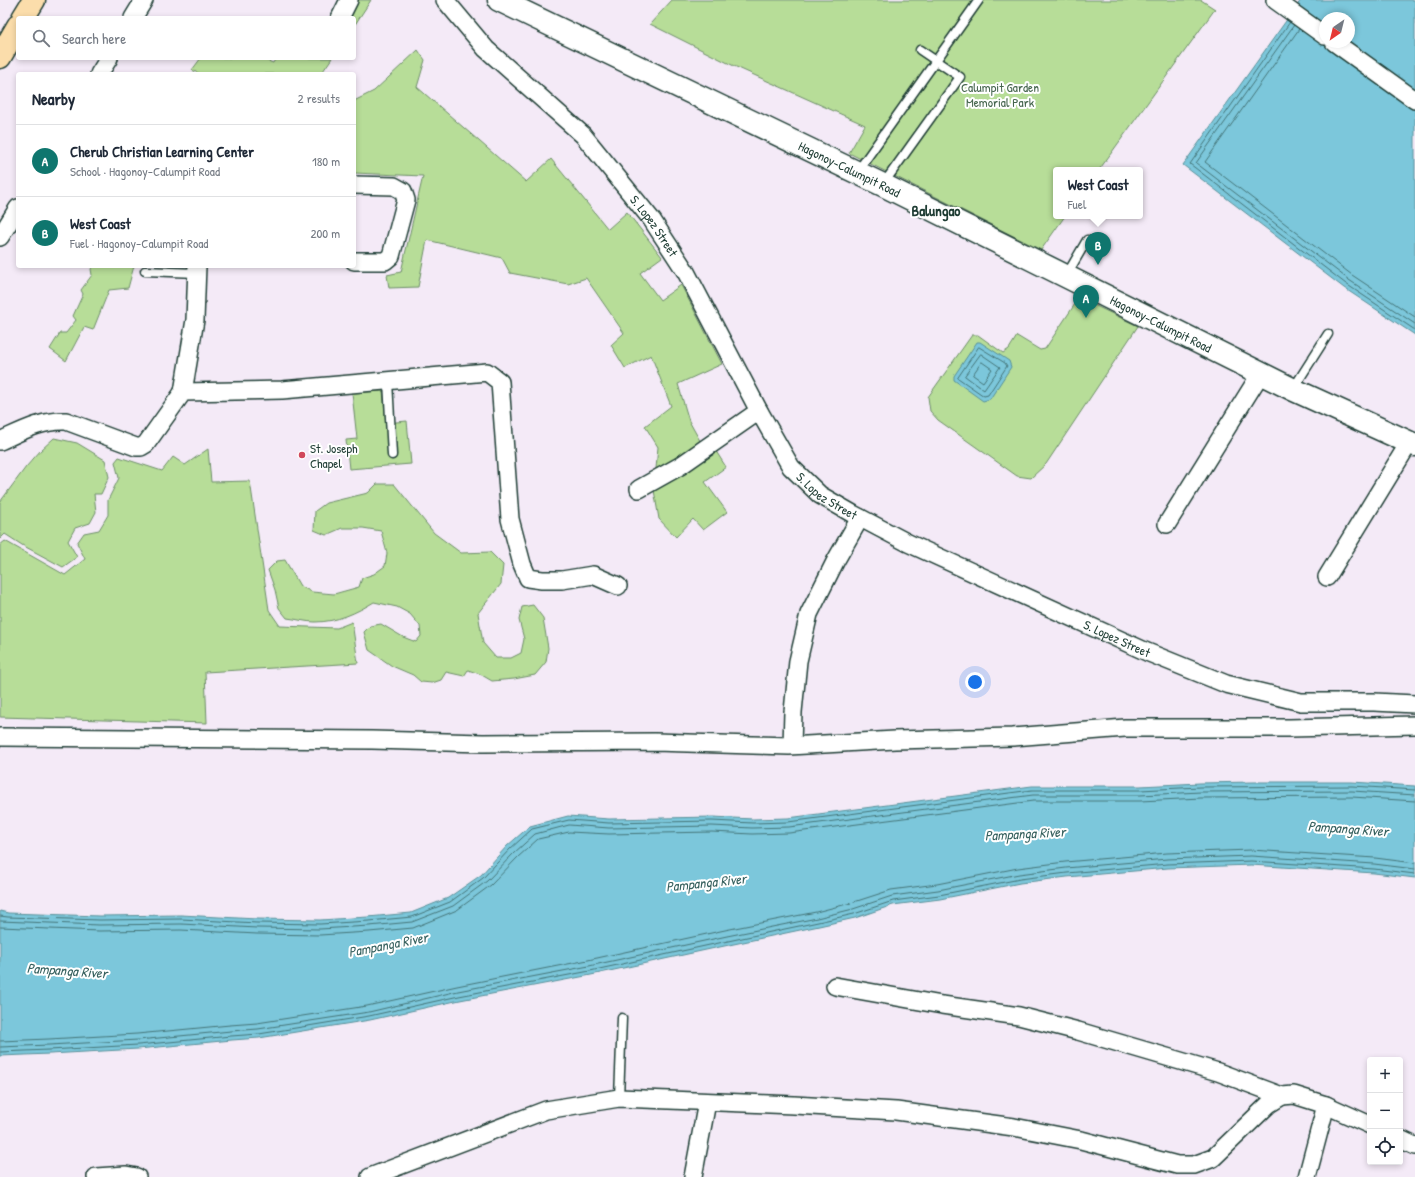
<!DOCTYPE html>
<meta charset="utf-8">
<style>
:root{--surface:#fff;--page:#f2f2f3;--text:#1f2937;--muted:#747a83;--line:#e0e1e3;--accent:#0f766e}
body{margin:0;font-family:"Patrick Hand",sans-serif;background:var(--page);color:var(--text)}
.controls{position:absolute;right:12px;bottom:12px;display:grid;overflow:hidden;border-radius:4px;box-shadow:0 2px 6px #0003}
.controls button{width:36px;height:36px;display:grid;place-items:center;padding:0;border:0;border-bottom:1px solid var(--line);background:var(--surface);color:var(--text);font:20px sans-serif}
.compass{position:absolute;left:1319px;top:12px;width:36px;height:36px;border-radius:50%;background:var(--surface);box-shadow:0 2px 6px #0003;rotate:215deg}
.you{position:absolute;left:975px;top:682px;width:14px;height:14px;margin:-10px;border:3px solid #fff;border-radius:50%;background:#1a73e8;box-shadow:0 0 0 6px #1a73e833}
.badge{display:grid;place-items:center;width:26px;height:26px;border-radius:50%;background:var(--accent);color:#fff;font-size:13px;font-weight:700}
.pin{position:absolute;translate:-50% -33px;filter:drop-shadow(0 1px 2px #0008)}
.pin::after{content:'';position:absolute;top:21px;width:14px;height:12px;background:inherit;clip-path:polygon(0 0,100% 0,50% 100%)}
.popup{position:absolute;left:1053px;top:167px;width:90px;height:52px;box-sizing:border-box;display:grid;place-content:center;border-radius:4px;background:var(--surface);filter:drop-shadow(0 1px 3px #0005);font-size:13px;white-space:nowrap;color:var(--muted)}
.popup b{font-size:15px;color:var(--text)}
.popup::after{content:'';position:absolute;left:50%;top:100%;margin-left:-8px;border:8px solid transparent;border-top-color:var(--surface)}
.list{margin:0;padding:0;list-style:none}
h2{display:flex;justify-content:space-between;align-items:center;height:52px;margin:0;padding:0 16px;font-size:17px}
h2 small{font-size:13px;font-weight:400;color:var(--muted)}
.list li{display:grid;grid-template-columns:26px 1fr auto;gap:12px;align-items:center;box-sizing:border-box;height:72px;padding:0 16px;border-top:1px solid var(--line)}
.list b{display:block;font-size:15px;white-space:nowrap}
.list p{margin:0;font-size:13px;white-space:nowrap;color:var(--muted)}
.list em{font-size:13px;font-style:normal;color:var(--muted)}
.icon{flex:none;width:22px;height:22px;fill:none;stroke:currentColor;stroke-width:2;stroke-linecap:round;stroke-linejoin:round}
.map{position:relative;flex:none;width:1415px;height:1177px;overflow:hidden}
.search{position:absolute;background:var(--surface);box-shadow:0 2px 6px #0003;left:16px;top:16px;width:340px;height:44px;display:flex;align-items:center;gap:10px;box-sizing:border-box;padding:0 14px;border-radius:4px;color:var(--muted);font-size:15px}
.panel{position:absolute;background:var(--surface);box-shadow:0 2px 6px #0003;left:16px;top:72px;width:340px;height:196px;border-radius:4px}
.map>svg:first-child{display:block}
</style>
<div class="map">
<svg width="1415" height="1177" viewBox="0 0 1415 1177">
<rect width="100%" height="100%" fill="#f4eaf7"/>
<filter id="ink" filterUnits="userSpaceOnUse"><feTurbulence type="fractalNoise" baseFrequency=".025" numOctaves="2"/><feDisplacementMap in="SourceGraphic" scale="8" xChannelSelector="R" yChannelSelector="G"/><feConvolveMatrix kernelMatrix="1 2 1 2 8 2 1 2 1" color-interpolation-filters="sRGB"/></filter>
<g filter="url(#ink)">
<g fill="#b7dd98" stroke="#6b8d66">
<path d="M342 0H371L354 26V18H329Z"/>
<path d="M672 0H1201L1215 9 1099 170H1056V216H1065L1041 250 849 153 865 125 734 66 650 24Z"/>
<path d="M418 50 425 60 417 87 526 182 551 159 608 229 627 212 662 257 640 273 660 300 681 285 722 364 678 384 689 421 704 448 712 445 726 467 705 482 727 512 703 530 693 519 676 537 659 519 654 490 658 447 645 426 671 406 651 355 625 368 611 345 624 333 586 278 568 284 510 273 502 258 427 240 418 287 389 288 387 275 401 272 423 176 354 173V101L374 91Z"/>
<path d="M201 58H260L273 63 276 58H332L321 74H200L192 70Z"/>
<path d="M93 266H134L128 288 109 290 93 330 84 327 66 361 50 349 60 333H66L76 320 73 316 83 294 81 290 92 275 91 269Z"/>
<path d="M1079 298 1138 326 1046 464 1031 478 1017 476 938 420 930 411 928 397 972 335H978L1003 353 1009 349 1017 336 1040 350 1045 349Z"/>
<path d="M383 391 386 423 407 421 411 464 349 469 346 440 357 439 352 393Z"/>
<path d="M54 438 77 443 105 460 109 477 101 494H94L96 512 90 523 75 528 68 541 77 557 63 567 22 545 5 534 0 539V502L26 467 41 450Z"/>
<path d="M208 449 211 482 250 481 269 610 280 626 337 628 352 622 358 663 205 672 207 723 0 717V545L5 541 65 575 85 559 77 543 84 533 99 530 108 515V500L119 478 115 462 119 457 162 471 173 457 185 465Z"/>
<path d="M377 484H394L434 533 461 553 490 552 503 565 501 584 478 613 483 643 496 658H511L521 653 524 639 519 620 522 607 533 605 543 618 548 648 546 662 535 675 514 679 492 681 480 674 468 670 464 676 446 672 441 680 432 683 421 682 413 675 392 666 369 650 364 632 370 626 381 624 403 637 416 642 421 636 420 626 410 614 397 607 374 602C356 613 337 622 315 622 306 622 296 619 287 618L279 608 275 590 268 570 277 561 285 560 300 586 312 592 334 594 359 587 362 578 374 574 385 566 387 553 381 531 363 528H342L326 535 314 530 315 511 326 503 368 493Z"/>
</g>
<g fill="#7cc7db" stroke="#579098" fill-rule="evenodd">
<path d="M1301 0H1415V335L1344 288 1183 165ZM1325 18H1349V42H1325Z"/>
<path d="M977 342H980L1009 361 1011 367 990 399 983 401 954 380V376Z"/>
<path d="M1254 782H1352L1415 786V878L1374 873 1251 865 1168 868 1067 877 1020 883 940 899 893 905 855 918 819 926 729 945 591 975 460 1000 370 1020 259 1038 232 1040 138 1049 50 1054 0 1056V911L8 913 100 916 181 915 257 919 320 920 368 917 411 913 448 898 481 875 507 846 530 826 568 816 609 819 713 817 753 819 788 818 1032 786H1140L1200 783Z"/>
</g>
<g fill="none" stroke-linecap="round" stroke-linejoin="round">
<g stroke="#447477" stroke-width="1">
<path d="M1290 22 1190 164 1346 284 1415 330"/>
<path d="M1294 25 1196 163 1349 280 1415 324"/>
<path d="M1299 29 1205 162 1352 275 1415 317"/>
<path d="M979 347 1005 363 1007 366 988 395 984 396 958 378Z"/>
<path d="M981 354 1000 367 984 390 965 376Z"/>
<path d="M982 362 992 369 983 382 973 375Z"/>
<path d="M0 916 8 917 100 920 181 919 257 923 320 924 369 921 412 917 450 902 483 878 510 849 532 829 569 820 609 823 712 821 753 823 788 822 1032 790H1140L1200 787 1352 786 1415 790"/>
<path d="M0 921 99 925 181 924 257 928 320 929 369 926 412 922 453 906 487 881 514 853 535 834 569 825 609 828 712 826 752 828 789 827 1033 795H1140L1201 792 1352 791 1415 795"/>
<path d="M0 927 99 931 181 930 257 934 320 935 369 932 413 928 457 910 491 885 518 857 538 839 569 832 609 834 712 832 752 834 789 833 1033 801H1140L1201 798 1352 797 1415 801"/>
<path d="M0 1041 49 1039 137 1034 230 1025 257 1023 367 1006 457 986 588 960 725 930 816 912 851 903 891 890 937 884 1018 868 1065 862 1167 853 1251 850 1375 858 1415 863"/>
<path d="M0 1047 49 1045 138 1040 231 1031 258 1029 369 1012 458 991 589 966 727 936 817 918 853 909 892 896 938 890 1019 874 1066 868 1167 859 1251 856 1374 864 1415 869"/>
<path d="M0 1052 49 1050 138 1045 231 1036 259 1034 369 1016 459 996 590 971 728 941 818 922 854 914 893 901 939 895 1020 879 1067 873 1168 864 1251 861 1374 869 1415 874"/>
</g>
<g stroke="#1f3d34" stroke-width="11">
<g id="service">
<path d="M857 172 979 0"/>
<path d="M884 183 960 77 920 50"/>
<path d="M145 271 197 273"/>
<path d="M1066 276 1087 240"/>
<path d="M388 381 392 455"/>
<path d="M1293 389 1328 334"/>
<path d="M619 1098 622 1018"/>
</g>
</g>
<g stroke="#1f3d34" stroke-width="20">
<g id="minor">
<path id="s1" d="M445 0 486 49 583 135 652 220 686 272 759 411 791 467 820 495 853 514 908 543 1147 652 1226 684 1301 702H1374L1415 704"/>
<path d="M1275 0 1325 36"/>
<path d="M133 18 144 0"/>
<path d="M340 18 349 0"/>
<path d="M1334 42 1415 100"/>
<path d="M99 74 109 58"/>
<path d="M354 185 394 186 403 191 406 200 391 256 385 261H354"/>
<path d="M0 237 18 208"/>
<path d="M183 392 195 320 197 266"/>
<path d="M0 441C22 431 42 420 66 421L136 447H141L146 444 183 392 282 390 487 372 500 382 510 519 522 564 528 578 542 580H562L593 575 618 586"/>
<path d="M639 489 680 466 759 411"/>
<path d="M1167 524 1261 373"/>
<path d="M1327 577 1409 443"/>
<path d="M0 737 372 740 483 743 655 742 789 746 895 740 1013 737 1125 728H1290L1415 725"/>
<path d="M792 745 793 712 798 661 809 614 836 560 860 518"/>
<path d="M835 986 942 1005 1019 1016 1078 1031 1218 1072 1282 1096 1294 1095 1326 1105 1370 1125"/>
<path d="M1400 1139 1415 1146"/>
<path d="M96 1177 126 1175 137 1177"/>
<path d="M370 1177 546 1110 619 1098 794 1105 896 1111 1014 1127 1081 1140 1177 1165H1194L1213 1158 1269 1104 1282 1096"/>
<path d="M693 1177 707 1102"/>
<path d="M1307 1177 1326 1105"/>
</g>
</g>
<g stroke="#1f3d34" stroke-width="25">
<g id="secondary">
<path id="s2" d="M499 0 883 185 1292 389 1415 445"/>
</g>
</g>
<g stroke="#1f3d34" stroke-width="25">
<g id="trunk">
<path d="M23 18 34 0"/>
<path d="M0 57 18 26"/>
</g>
</g>
<use href="#service" stroke="#fff" stroke-width="8"/>
<use href="#minor" stroke="#fff" stroke-width="17"/>
<use href="#secondary" stroke="#fff" stroke-width="22"/>
<use href="#trunk" stroke="#fbddab" stroke-width="22"/>
</g>
</g>
<circle fill="#d1495b" stroke="#fff" stroke-width="1.5" cx="302" cy="455" r="4"/>
<g text-anchor="middle" dominant-baseline="central" stroke-width="4" stroke-linejoin="round" paint-order="stroke">
<g font-size="13" fill="#45654d" stroke="#fff">
<text x="1000" y="87">Calumpit Garden<tspan x="1000" dy="15">Memorial Park</tspan></text>
</g>
<g font-size="13" fill="#1f3d34" stroke="#fff">
<text stroke="none"><textPath href="#s2" startOffset="389">Hagonoy-Calumpit Road</textPath></text>
<text stroke="none"><textPath href="#s1" startOffset="309">S. Lopez Street</textPath></text>
<text stroke="none"><textPath href="#s2" startOffset="737">Hagonoy-Calumpit Road</textPath></text>
<text stroke="none"><textPath href="#s1" startOffset="633">S. Lopez Street</textPath></text>
<text stroke="none"><textPath href="#s1" startOffset="957">S. Lopez Street</textPath></text>
</g>
<g font-size="13" fill="#1f3d34" stroke="#fff" text-anchor="start">
<text x="310" y="448">St. Joseph<tspan x="310" dy="15">Chapel</tspan></text>
</g>
<g font-size="14" font-style="italic" fill="#36605e" stroke="#fff">
<text transform="translate(1348 828) rotate(4)">Pampanga River</text>
<text transform="translate(1025 833) rotate(-3)">Pampanga River</text>
<text transform="translate(706 882) rotate(-6)">Pampanga River</text>
<text transform="translate(388 944) rotate(-11)">Pampanga River</text>
<text transform="translate(67 970) rotate(4)">Pampanga River</text>
</g>
<g font-size="15" font-weight="bold" fill="#1f3d34" stroke="#fff">
<text x="936" y="210">Balungao</text>
</g>
</g>
</svg>
<div class="controls">
<button>+</button>
<button>−</button>
<button><svg class="icon" aria-label="locate" viewBox="0 0 24 24"><circle cx="12" cy="12" r="6"/><path d="M12 2v4M12 18v4M2 12h4M18 12h4"/></svg></button>
</div>
<svg class="compass" viewBox="-18 -18 36 36"><path d="M0-13l5 13h-10z" fill="#e53935"/><path d="M0 13l5-13h-10z" fill="#747a83"/></svg>
<div class="you"></div>
<div class="pin badge" style="left:1086px;top:318px">A</div>
<div class="pin badge" style="left:1098px;top:265px">B</div>
<div class="popup"><b>West Coast</b>Fuel</div>
<div class="search"><svg class="icon" aria-label="search" viewBox="0 0 24 24"><circle cx="10" cy="10" r="6"/><path d="M15 15l6 6"/></svg>Search here</div>
<section class="panel">
<h2>Nearby<small>2 results</small></h2>
<ul class="list">
<li><span class="badge">A</span><div><b>Cherub Christian Learning Center</b><p>School · Hagonoy-Calumpit Road</p></div><em>180 m</em></li>
<li><span class="badge">B</span><div><b>West Coast</b><p>Fuel · Hagonoy-Calumpit Road</p></div><em>200 m</em></li>
</ul>
</section>
</div>
